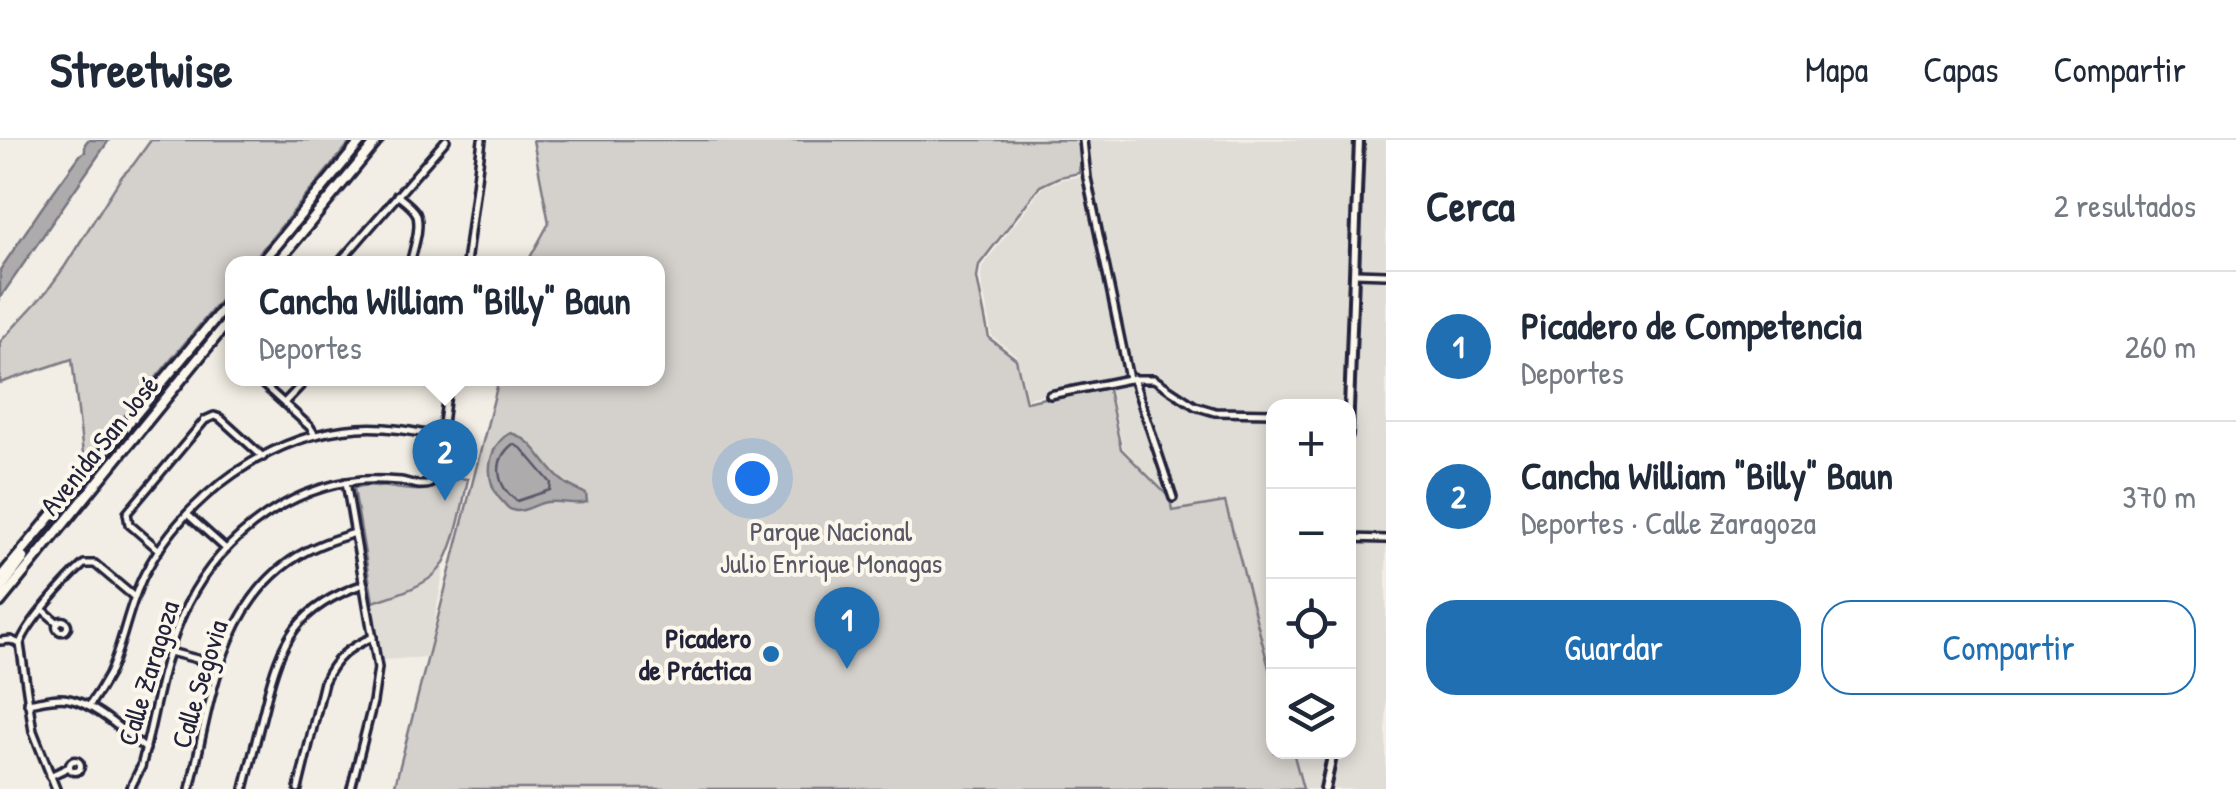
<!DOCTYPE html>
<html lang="es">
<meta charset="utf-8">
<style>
:root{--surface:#fff;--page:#f6f6f7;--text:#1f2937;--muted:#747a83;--line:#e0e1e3;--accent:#1f6fb2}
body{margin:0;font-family:"Patrick Hand",sans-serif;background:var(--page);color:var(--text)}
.controls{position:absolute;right:30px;bottom:30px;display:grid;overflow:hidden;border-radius:20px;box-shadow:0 5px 15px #0003}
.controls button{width:90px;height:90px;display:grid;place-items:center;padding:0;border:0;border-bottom:2px solid var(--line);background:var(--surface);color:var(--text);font:50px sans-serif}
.you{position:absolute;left:752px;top:338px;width:35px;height:35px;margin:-25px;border:8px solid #fff;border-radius:50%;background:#1a73e8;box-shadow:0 0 0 15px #1a73e833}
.badge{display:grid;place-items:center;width:65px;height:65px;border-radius:50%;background:var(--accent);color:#fff;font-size:32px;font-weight:700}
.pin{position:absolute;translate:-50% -82px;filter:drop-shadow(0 2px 5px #0008)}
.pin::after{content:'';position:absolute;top:52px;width:35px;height:30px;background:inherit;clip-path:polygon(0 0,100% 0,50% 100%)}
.popup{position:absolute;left:225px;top:116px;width:440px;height:130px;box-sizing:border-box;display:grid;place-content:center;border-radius:20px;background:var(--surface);filter:drop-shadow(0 2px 8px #0005);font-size:32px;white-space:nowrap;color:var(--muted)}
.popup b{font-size:38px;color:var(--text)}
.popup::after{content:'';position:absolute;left:50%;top:100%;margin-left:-20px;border:20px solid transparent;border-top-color:var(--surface)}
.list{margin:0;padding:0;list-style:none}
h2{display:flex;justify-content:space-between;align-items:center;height:130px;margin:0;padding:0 40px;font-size:42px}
h2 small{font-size:32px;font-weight:400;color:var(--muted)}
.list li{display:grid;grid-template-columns:65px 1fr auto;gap:30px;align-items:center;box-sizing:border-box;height:150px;padding:0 40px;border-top:2px solid var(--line)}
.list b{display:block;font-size:38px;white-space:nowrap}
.list p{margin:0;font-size:32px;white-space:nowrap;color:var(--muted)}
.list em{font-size:32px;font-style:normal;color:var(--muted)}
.actions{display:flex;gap:20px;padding:30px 40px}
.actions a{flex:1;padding:22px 0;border:2px solid var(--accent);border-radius:30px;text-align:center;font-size:35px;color:var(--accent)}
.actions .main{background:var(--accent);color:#fff}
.icon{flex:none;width:55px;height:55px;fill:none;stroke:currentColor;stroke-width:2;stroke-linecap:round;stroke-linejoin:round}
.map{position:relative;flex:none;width:1386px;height:649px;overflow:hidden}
header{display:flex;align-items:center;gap:60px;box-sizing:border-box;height:140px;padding:0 50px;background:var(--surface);border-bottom:2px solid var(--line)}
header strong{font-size:48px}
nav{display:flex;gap:55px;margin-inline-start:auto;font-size:35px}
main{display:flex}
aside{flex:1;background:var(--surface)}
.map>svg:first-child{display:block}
</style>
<header>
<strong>Streetwise</strong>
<nav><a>Mapa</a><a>Capas</a><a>Compartir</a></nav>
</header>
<main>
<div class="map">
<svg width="1386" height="649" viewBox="0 0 1386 649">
<rect width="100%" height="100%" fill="#f2eee5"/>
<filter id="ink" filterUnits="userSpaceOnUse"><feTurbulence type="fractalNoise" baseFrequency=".01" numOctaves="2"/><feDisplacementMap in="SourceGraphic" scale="20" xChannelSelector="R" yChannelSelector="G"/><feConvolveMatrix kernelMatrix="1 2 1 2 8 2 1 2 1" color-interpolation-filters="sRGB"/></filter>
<g filter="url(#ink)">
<g fill="#e0dcd6">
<path d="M1079 0H1386V649H1303L1293 612H1348V267H1274L1273 543 1225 362 1172 371 1170 357 1123 308 1108 241 1027 258 1017 216 992 196 981 138 982 127 1043 47 1063 39 1080 37 1083 13Z"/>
<path d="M445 422 428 517 382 520 373 462 421 443 437 432Z"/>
</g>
<g fill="#d4d1cc" stroke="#7b7a84" stroke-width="2.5">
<path d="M151 0H352L251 123 232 124V146L81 328 83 314 72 219 0 243V202L47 151 65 126 122 36 133 25Z"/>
<path d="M533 0H1079L1081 13 1079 33 1059 37 1040 46 979 125 977 138 989 198 1016 219 1026 262 1107 245 1121 309 1170 358 1172 371 1225 362 1273 543 1274 612H1293L1303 649H394L499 239 658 238V124L527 123 549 83Z"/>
<path d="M441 336 468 339C463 363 454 414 438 431 422 448 394 455 373 462L354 348C381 339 417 359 439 345Z"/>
</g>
<g fill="#aeabad" stroke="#76747f" stroke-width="2.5">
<path d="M88 0H109L0 158V130L41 69 81 14 85 12V4Z"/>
<path d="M510 293C536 299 543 327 564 342 570 347 579 350 586 354L587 362C574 366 561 360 547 362 537 363 526 372 516 371 509 370 507 367 503 362 483 344 486 306 510 293Z"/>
</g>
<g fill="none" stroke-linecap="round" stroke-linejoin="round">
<path stroke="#5a5969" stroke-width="2.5" d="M513 304 522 309 551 343 550 350 517 361C496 346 492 320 513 304Z"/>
<g stroke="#22223b" stroke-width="12">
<g id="minor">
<path d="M1083 0 1087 38 1129 239"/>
<path d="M397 55C403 60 412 66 416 73 422 86 413 110 410 124"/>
<path d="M338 124 446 0"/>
<path d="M466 124 482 0"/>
<path d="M1355 133 1386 134"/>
<path d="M256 238 310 287 315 295"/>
<path d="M416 238 449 245"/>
<path d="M1133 238 1173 358"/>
<path d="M1050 255 1129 239H1154L1195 266 1215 272 1274 273"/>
<path d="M284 263 308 238"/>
<path d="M346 342 378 528 373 562 351 649"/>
<path d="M187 374 226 409"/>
<path d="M1348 398 1386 399"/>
<path d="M159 410 129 384 127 373 205 280 214 276 220 278 263 317"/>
<path d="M43 470 58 483"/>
<circle cx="62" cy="486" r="5.5"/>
<path d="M0 501 11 500 20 504"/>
<path d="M170 512 220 525"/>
<path d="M28 563C41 561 56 556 69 559 95 564 125 593 146 609"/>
<path d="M89 566C96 556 103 545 109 534 124 501 128 465 145 433 186 356 269 294 358 288 386 286 413 291 441 297"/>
<circle cx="75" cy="626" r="5.5"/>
<path d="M50 636 69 627"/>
<path d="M56 649 33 591 20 504C27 483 67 439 84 424H95L133 456"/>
<path d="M130 649 141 627C154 578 161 525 181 478 212 405 282 348 362 340 375 339 388 340 401 341 408 342 416 346 423 345 431 345 431 343 436 337L449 238"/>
<path d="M190 649C210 568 219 464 298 416 316 405 335 399 355 393"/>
<path d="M244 649C251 621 258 593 265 565 281 499 297 467 364 444"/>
<path d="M298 649 324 542C335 518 349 507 373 497"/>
</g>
</g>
<g stroke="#22223b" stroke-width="14">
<g id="tertiary">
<path d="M1348 296 1359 0"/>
<path d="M1325 649 1333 612"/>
</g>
</g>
<g stroke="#22223b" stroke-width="15">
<g id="primary">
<path d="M260 124 362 0"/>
<path d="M276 124 378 0"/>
<path d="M0 438 232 158"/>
<path d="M0 450 24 418"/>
<path d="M0 462 232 177"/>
</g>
</g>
<use href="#minor" stroke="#fbf7ec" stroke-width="5"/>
<use href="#tertiary" stroke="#fbf7ec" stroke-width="6"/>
<use href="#primary" stroke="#fbf7ec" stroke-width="8"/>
</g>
</g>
<circle fill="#1f6fb2" stroke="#fbf7ec" stroke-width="4" cx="771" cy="514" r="10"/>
<g text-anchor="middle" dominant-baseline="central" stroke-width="8" stroke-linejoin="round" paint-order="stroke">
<g font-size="28" fill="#22223b" stroke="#fbf7ec">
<text transform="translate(99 305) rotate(-51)">Avenida San José</text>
<text transform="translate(148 533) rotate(-73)">Calle Zaragoza</text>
<text transform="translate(199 544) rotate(-73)">Calle Segovia</text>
</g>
<g font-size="28" fill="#575766" stroke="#fbf7ec">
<text x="831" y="391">Parque Nacional<tspan x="831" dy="32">Julio Enrique Monagas</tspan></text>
</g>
<g font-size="28" font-weight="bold" fill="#22223b" stroke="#fbf7ec" text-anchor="end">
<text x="751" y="498">Picadero<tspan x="751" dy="32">de Práctica</tspan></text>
</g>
</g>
</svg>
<div class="controls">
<button>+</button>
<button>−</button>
<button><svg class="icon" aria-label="locate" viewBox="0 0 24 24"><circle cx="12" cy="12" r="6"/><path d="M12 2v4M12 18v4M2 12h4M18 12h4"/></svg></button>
<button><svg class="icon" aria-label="layers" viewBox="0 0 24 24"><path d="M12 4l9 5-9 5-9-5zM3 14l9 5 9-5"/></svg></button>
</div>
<div class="you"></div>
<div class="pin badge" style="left:847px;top:529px">1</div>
<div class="pin badge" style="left:445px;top:361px">2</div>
<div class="popup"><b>Cancha William &quot;Billy&quot; Baun</b>Deportes</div>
</div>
<aside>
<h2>Cerca<small>2 resultados</small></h2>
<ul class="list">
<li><span class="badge">1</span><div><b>Picadero de Competencia</b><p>Deportes</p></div><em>260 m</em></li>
<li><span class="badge">2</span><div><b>Cancha William &quot;Billy&quot; Baun</b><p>Deportes · Calle Zaragoza</p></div><em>370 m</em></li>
</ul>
<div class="actions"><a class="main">Guardar</a><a>Compartir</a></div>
</aside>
</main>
